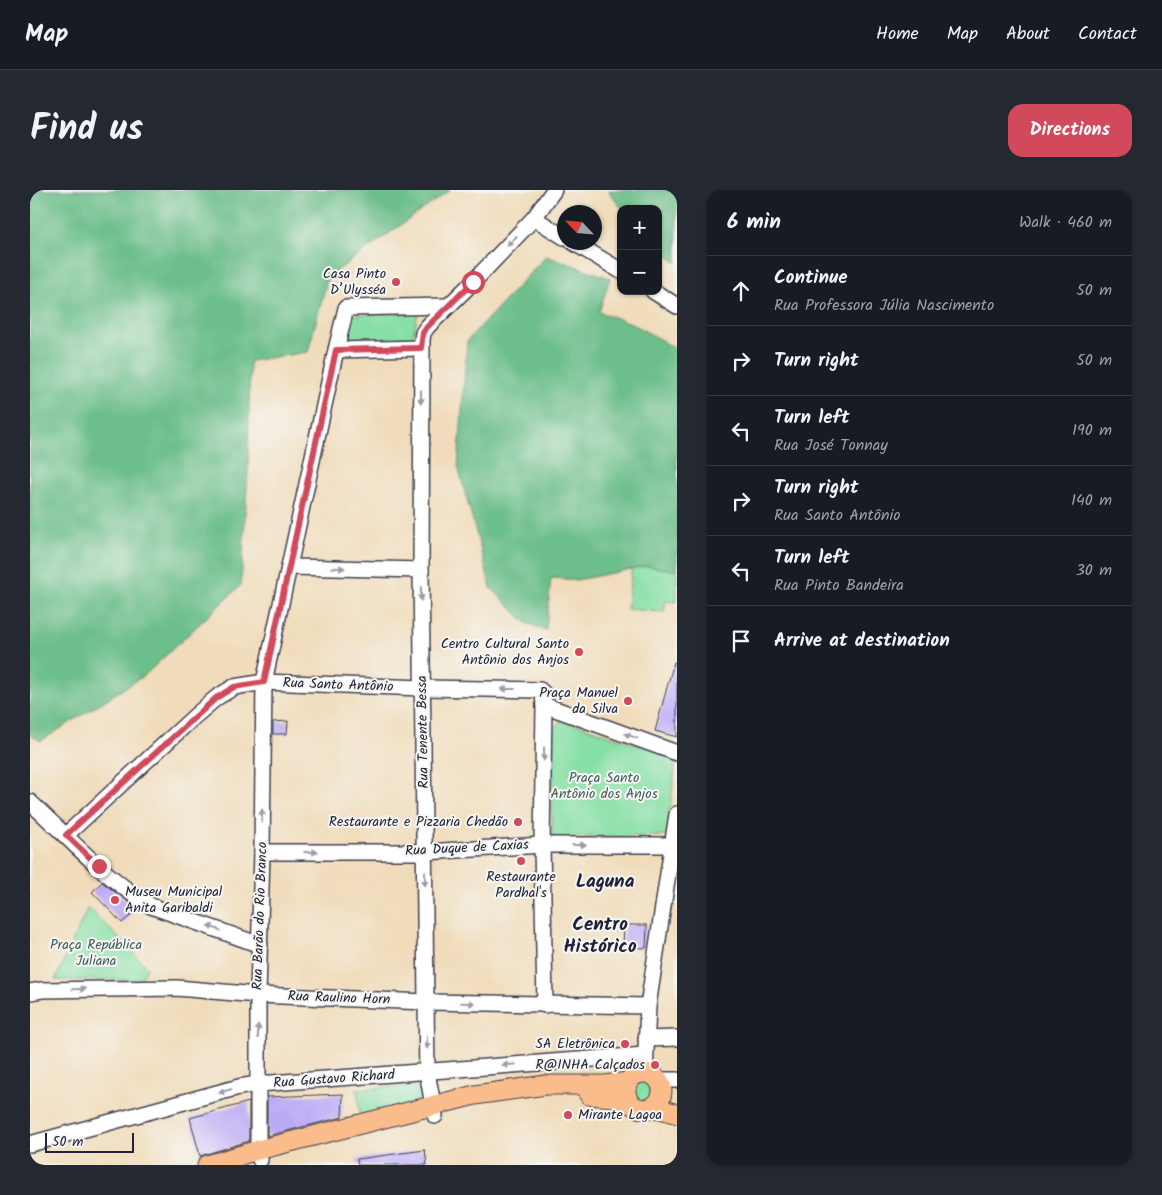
<!DOCTYPE html>
<meta charset="utf-8">
<style>
:root{--surface:#171b24;--page:#242831;--text:#f1f3f6;--muted:#9ea1a6;--line:#363941;--accent:#d1495b}
body{margin:0;font-family:Kalam,sans-serif;background:var(--page);color:var(--text)}
.controls{position:absolute;right:15px;top:15px;display:grid;overflow:hidden;border-radius:10px;box-shadow:0 1px 4px #0004}
.controls button{width:45px;height:45px;display:grid;place-items:center;padding:0;border:0;border-bottom:1px solid var(--line);background:var(--surface);color:var(--text);font:25px sans-serif}
.compass{position:absolute;left:527px;top:15px;width:45px;height:45px;border-radius:50%;background:var(--surface);box-shadow:0 1px 4px #0004;rotate:296deg}
.scale{position:absolute;left:15px;bottom:12px;width:89px;box-sizing:border-box;padding-left:5px;border:2px solid #22223b;border-top:0;font-size:14px;line-height:18px;white-space:nowrap;color:#22223b;-webkit-text-stroke:4px #f6f6f2;paint-order:stroke}
.stop{position:absolute;width:15px;height:15px;margin:-11px;border:4px solid #d1495b;border-radius:50%;background:#fff}
.stop.end{background:#d1495b;border-color:#fff;box-shadow:0 1px 5px #0008}
.list{margin:0;padding:0;list-style:none}
h2{display:flex;justify-content:space-between;align-items:center;height:65px;margin:0;padding:0 20px;font-size:21px}
h2 small{font-size:16px;font-weight:400;color:var(--muted)}
.list li{display:grid;grid-template-columns:32px 1fr auto;gap:15px;align-items:center;box-sizing:border-box;height:70px;padding:0 20px;border-top:1px solid var(--line)}
.list b{display:block;font-size:19px;white-space:nowrap}
.list p{margin:0;font-size:16px;white-space:nowrap;color:var(--muted)}
.list em{font-size:16px;font-style:normal;color:var(--muted)}
.icon{flex:none;width:28px;height:28px;fill:none;stroke:currentColor;stroke-width:2;stroke-linecap:round;stroke-linejoin:round}
.map{position:relative;flex:none;width:647px;height:975px;overflow:hidden;border-radius:15px}
header{display:flex;align-items:center;gap:30px;box-sizing:border-box;height:70px;padding:0 25px;background:var(--surface);border-bottom:1px solid var(--line)}
header strong{font-size:24px}
nav{display:flex;gap:28px;margin-inline-start:auto;font-size:18px}
.intro{display:flex;align-items:center;justify-content:space-between;box-sizing:border-box;height:120px;padding:0 30px}
h1{margin:0;font-size:35px}
.button{padding:12px 22px;border-radius:15px;background:var(--accent);color:#fff;font-size:18px;font-weight:700}
main{display:flex;gap:30px;padding:0 30px}
aside{flex:1;background:var(--surface);border-radius:15px;box-shadow:0 1px 4px #0004}
.map>svg:first-child{display:block}
</style>
<header>
<strong>Map</strong>
<nav><a>Home</a><a>Map</a><a>About</a><a>Contact</a></nav>
</header>
<div class="intro"><h1>Find us</h1><a class="button">Directions</a></div>
<main>
<div class="map">
<svg width="647" height="975" viewBox="0 0 647 975">
<rect width="100%" height="100%" fill="#f6f6f2"/>
<filter id="ink" filterUnits="userSpaceOnUse"><feTurbulence type="fractalNoise" baseFrequency=".02" numOctaves="2"/><feDisplacementMap in="SourceGraphic" scale="10" xChannelSelector="R" yChannelSelector="G"/><feConvolveMatrix kernelMatrix="1 2 1 2 8 2 1 2 1" color-interpolation-filters="sRGB"/></filter>
<filter id="wash" filterUnits="userSpaceOnUse"><feTurbulence type="fractalNoise" baseFrequency=".0096" numOctaves="4" result="noise"/><feDisplacementMap in="SourceGraphic" scale="20" xChannelSelector="R" yChannelSelector="G"/><feGaussianBlur stdDeviation="1.12" result="paint"/><feColorMatrix in="noise" values="0 0 0 0 0 0 0 0 0 0 0 0 0 0 0 0 0 1.4 0 .05"/><feComposite in="paint" operator="in"/></filter>
<g filter="url(#wash)">
<rect width="100%" height="100%" fill="#f0dcba"/>
<g fill="#86dfa4" stroke="#548070">
<path d="M388 122 382 151 316 152 322 125Z"/>
<path d="M603 368 647 375V412L636 411 634 422 597 419Z"/>
<path d="M532 529 646 568 637 646 522 648 523 542 527 534Z"/>
<path d="M58 717 117 777 111 790H25Z"/>
<circle cx="613" cy="901" r="14"/>
<path d="M392 895V912L330 927 327 899Z"/>
</g>
<g fill="#6cbe8a" stroke="#477062">
<path d="M0 0H420L298 87 278 162 220 171 218 281 211 395 115 485 11 551 0 545Z"/>
<path d="M578 0H647V73L628 58V19H592Z"/>
<path d="M516 66 580 88 569 122 601 133 647 159V381L617 376 547 390 521 388 516 440 496 433 461 398 428 276 437 151Z"/>
</g>
<g id="blocks">
<g fill="#bbabf5">
<path d="M644 472 647 473V547L625 541Z"/>
<path d="M258 531 257 544H243V532Z"/>
<path d="M72 692 108 719 92 733 62 702Z"/>
<path d="M594 735H617L616 758 593 757Z"/>
<path d="M313 904 312 927 237 946V907Z"/>
<path d="M219 912V951L170 966 160 928Z"/>
<path d="M395 960 397 975H328L327 969Z"/>
</g>
</g>
</g>
<g filter="url(#ink)">
<use href="#blocks" fill-opacity="0" stroke="#413e4e" stroke-width="1"/>
<g fill="none" stroke-linecap="round" stroke-linejoin="round">
<g stroke="#413e4e" stroke-width="18">
<g id="minor">
<path d="M504 28 534 47"/>
<path d="M543 52 591 81"/>
<path d="M623 101 647 116"/>
<path d="M306 160 391 158"/>
<path d="M260 377 391 380"/>
<path d="M514 515 647 563"/>
<path d="M0 612C39 648 76 689 121 716L230 755"/>
<path d="M36 645 165 526 186 508 204 497 234 492 392 498 510 500 513 503 514 515 512 655 515 815"/>
<path d="M232 662H395L512 655H647"/>
<path d="M0 802 12 800 147 798 228 805 396 812 618 816"/>
<path d="M616 849 647 848"/>
<path d="M615 883 618 816 647 624"/>
<path d="M628 890H647"/>
<path d="M405 926 397 882 396 812 391 380 392 150 393 143 397 137 443 92 504 28 524 0"/>
<path d="M0 954 209 897 228 894 615 865"/>
<path d="M230 970 228 960V805L232 662 234 492 306 160 316 118 418 116"/>
</g>
</g>
<g stroke="#413e4e" stroke-width="21">
<g id="major">
<circle cx="614" cy="901" r="18"/>
<path d="M559 905 584 907 601 914"/>
<path d="M620 918 631 919 647 924"/>
<path d="M177 975 228 960 445 905 516 895H575L598 892"/>
</g>
</g>
<use href="#minor" stroke="#fff" stroke-width="15"/>
<use href="#major" stroke="#fabc8b" stroke-width="19"/>
</g>
<defs><path id="oneway-solid" d="M-6-.8H1V-3.2L6.5 0L1 3.2V.8H-6Z" transform="scale(1.25)"/></defs>
<g fill="#9c9ca7">
<use href="#oneway-solid" transform="translate(482 51) rotate(133)"/>
<use href="#oneway-solid" transform="translate(391 207) rotate(90)"/>
<use href="#oneway-solid" transform="translate(308 378) rotate(1)"/>
<use href="#oneway-solid" transform="translate(391 404) rotate(90)"/>
<use href="#oneway-solid" transform="translate(478 499) rotate(-180)"/>
<use href="#oneway-solid" transform="translate(601 546) rotate(-160)"/>
<use href="#oneway-solid" transform="translate(514 564) rotate(91)"/>
<use href="#oneway-solid" transform="translate(232 626) rotate(-89)"/>
<use href="#oneway-solid" transform="translate(549 655)"/>
<use href="#oneway-solid" transform="translate(281 662)"/>
<use href="#oneway-solid" transform="translate(395 689) rotate(90)"/>
<use href="#oneway-solid" transform="translate(184 738) rotate(-160)"/>
<use href="#oneway-solid" transform="translate(49 799) rotate(-1)"/>
<use href="#oneway-solid" transform="translate(438 813) rotate(1)"/>
<use href="#oneway-solid" transform="translate(228 841) rotate(-90)"/>
<use href="#oneway-solid" transform="translate(397 852) rotate(89)"/>
<use href="#oneway-solid" transform="translate(479 875) rotate(175)"/>
<use href="#oneway-solid" transform="translate(195 901) rotate(165)"/>
</g>
</g>
<g fill="none" stroke-linecap="round" stroke-linejoin="round" filter="url(#ink)">
<path stroke="#d1495b" stroke-width="6" d="M69 676 36 645 186 508 204 497 234 492 306 160 391 158 393 143 397 137 443 92"/>
</g>
<g fill="#d1495b" stroke="#f6f6f2" stroke-width="2">
<circle cx="366" cy="92" r="5"/>
<circle cx="549" cy="462" r="5"/>
<circle cx="598" cy="511" r="5"/>
<circle cx="488" cy="632" r="5"/>
<circle cx="491" cy="671" r="5"/>
<circle cx="85" cy="710" r="5"/>
<circle cx="595" cy="854" r="5"/>
<circle cx="625" cy="875" r="5"/>
<circle cx="538" cy="925" r="5"/>
</g>
<g text-anchor="middle" dominant-baseline="central" stroke-width="4" stroke-linejoin="round" paint-order="stroke">
<g font-size="14" fill="#22223b" stroke="#f6f6f2" text-anchor="end">
<text x="356" y="84">Casa Pinto<tspan x="356" dy="16">D’Ulysséa</tspan></text>
<text x="539" y="454">Centro Cultural Santo<tspan x="539" dy="16">Antônio dos Anjos</tspan></text>
<text x="588" y="503">Praça Manuel<tspan x="588" dy="16">da Silva</tspan></text>
<text x="478" y="632">Restaurante e Pizzaria Chedão</text>
<text x="491" y="687" text-anchor="middle">Restaurante<tspan x="491" dy="16">Pardhal's</tspan></text>
<text x="95" y="702" text-anchor="start">Museu Municipal<tspan x="95" dy="16">Anita Garibaldi</tspan></text>
<text x="585" y="854">SA Eletrônica</text>
<text x="615" y="875">R@INHA Calçados</text>
<text x="548" y="925" text-anchor="start">Mirante Lagoa</text>
</g>
<g font-size="14" fill="#22223b" stroke="#f6f6f2">
<text transform="translate(308 495) rotate(2)">Rua Santo Antônio</text>
<text transform="translate(393 542) rotate(-91)">Rua Tenente Bessa</text>
<text transform="translate(437 658) rotate(-3)">Rua Duque de Caxias</text>
<text transform="translate(230 726) rotate(-88)">Rua Barão do Rio Branco</text>
<text transform="translate(309 808) rotate(2)">Rua Raulino Horn</text>
<text transform="translate(304 889) rotate(-4)">Rua Gustavo Richard</text>
</g>
<g font-size="14" fill="#405b5a" stroke="#f6f6f2">
<text x="574" y="588">Praça Santo<tspan x="574" dy="16">Antônio dos Anjos</tspan></text>
<text x="66" y="755">Praça República<tspan x="66" dy="16">Juliana</tspan></text>
</g>
<g font-size="19" font-weight="bold" fill="#22223b" stroke="#f6f6f2">
<text x="575" y="692">Laguna</text>
<text x="570" y="735">Centro<tspan x="570" dy="22">Histórico</tspan></text>
</g>
</g>
</svg>
<div class="controls">
<button>+</button>
<button>−</button>
</div>
<svg class="compass" viewBox="-18 -18 36 36"><path d="M0-13l5 13h-10z" fill="#e53935"/><path d="M0 13l5-13h-10z" fill="#9ea1a6"/></svg>
<div class="scale">50 m</div>
<div class="stop" style="left:443px;top:92px"></div>
<div class="stop end" style="left:69px;top:676px"></div>
</div>
<aside>
<h2>6 min<small>Walk · 460 m</small></h2>
<ul class="list">
<li><svg class="icon" aria-label="ahead" viewBox="0 0 24 24"><path d="M12 20V5M6 11l6-6 6 6"/></svg><div><b>Continue</b><p>Rua Professora Júlia Nascimento</p></div><em>50 m</em></li>
<li><svg class="icon" aria-label="right" viewBox="0 0 24 24"><path d="M7 20v-9h11M14 6l5 5-5 5"/></svg><div><b>Turn right</b></div><em>50 m</em></li>
<li><svg class="icon" aria-label="left" viewBox="0 0 24 24"><path d="M17 20v-9H6M10 6l-5 5 5 5"/></svg><div><b>Turn left</b><p>Rua José Tonnay</p></div><em>190 m</em></li>
<li><svg class="icon" aria-label="right" viewBox="0 0 24 24"><path d="M7 20v-9h11M14 6l5 5-5 5"/></svg><div><b>Turn right</b><p>Rua Santo Antônio</p></div><em>140 m</em></li>
<li><svg class="icon" aria-label="left" viewBox="0 0 24 24"><path d="M17 20v-9H6M10 6l-5 5 5 5"/></svg><div><b>Turn left</b><p>Rua Pinto Bandeira</p></div><em>30 m</em></li>
<li><svg class="icon" aria-label="arrive" viewBox="0 0 24 24"><path d="M6 21V4h12l-3 4 3 4H6"/></svg><div><b>Arrive at destination</b></div></li>
</ul>
</aside>
</main>
